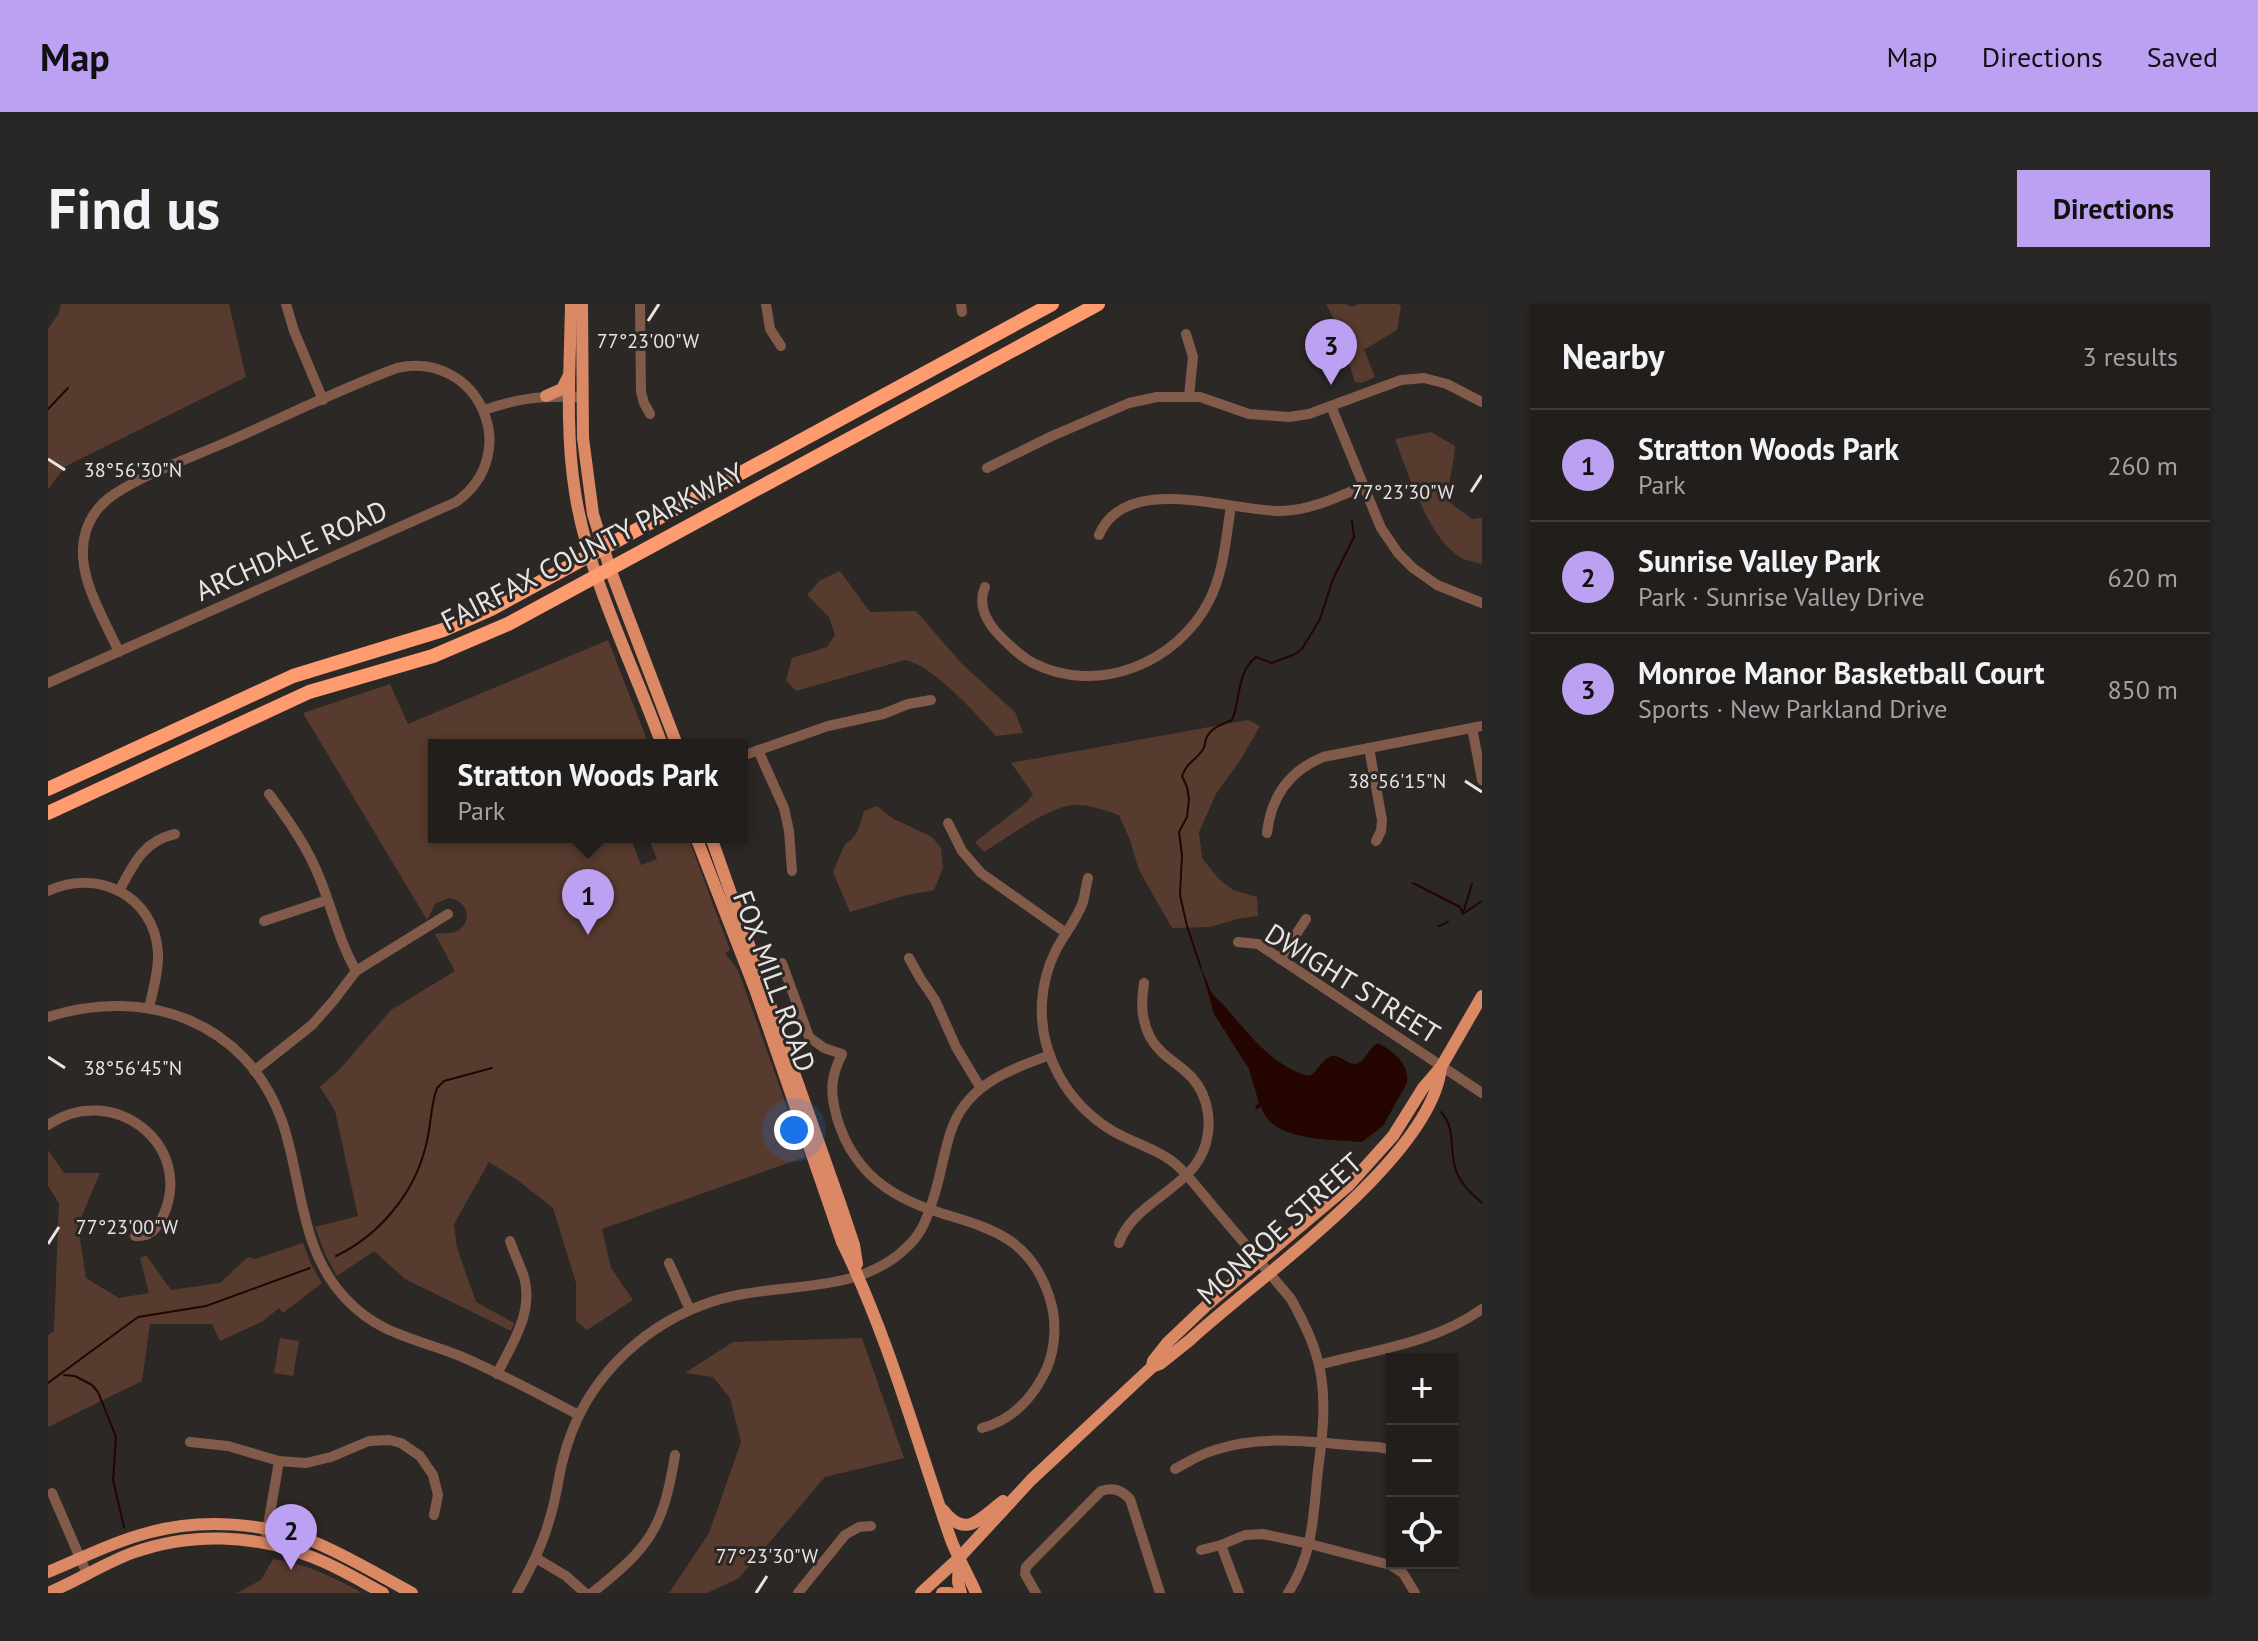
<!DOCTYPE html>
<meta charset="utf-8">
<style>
:root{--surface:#211e1c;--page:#292725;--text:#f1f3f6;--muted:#a2a2a3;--line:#3e3c3b;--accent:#bca0f2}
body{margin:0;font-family:"PT Sans",sans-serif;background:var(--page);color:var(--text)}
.controls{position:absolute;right:24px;bottom:24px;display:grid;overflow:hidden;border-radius:0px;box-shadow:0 2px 6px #0004}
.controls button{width:72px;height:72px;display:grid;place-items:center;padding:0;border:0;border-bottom:2px solid var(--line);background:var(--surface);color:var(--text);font:40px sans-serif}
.you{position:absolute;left:746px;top:826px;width:28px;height:28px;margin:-20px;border:6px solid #fff;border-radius:50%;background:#1a73e8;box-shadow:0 0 0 12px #1a73e833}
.badge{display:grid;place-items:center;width:52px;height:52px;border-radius:50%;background:var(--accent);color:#111;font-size:26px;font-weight:700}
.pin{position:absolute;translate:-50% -66px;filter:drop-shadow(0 2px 4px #0008)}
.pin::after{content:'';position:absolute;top:42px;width:28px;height:24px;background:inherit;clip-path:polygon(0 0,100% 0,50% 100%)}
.popup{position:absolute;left:380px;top:435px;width:320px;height:104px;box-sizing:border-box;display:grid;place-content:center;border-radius:0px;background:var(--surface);filter:drop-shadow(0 2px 6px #0005);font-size:26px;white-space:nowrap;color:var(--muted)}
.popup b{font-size:30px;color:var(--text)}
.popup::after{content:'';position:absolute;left:50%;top:100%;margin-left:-16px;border:16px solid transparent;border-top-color:var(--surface)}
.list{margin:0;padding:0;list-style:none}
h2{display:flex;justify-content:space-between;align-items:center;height:104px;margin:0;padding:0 32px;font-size:34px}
h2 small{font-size:26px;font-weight:400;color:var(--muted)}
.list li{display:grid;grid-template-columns:52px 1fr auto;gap:24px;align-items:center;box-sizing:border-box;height:112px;padding:0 32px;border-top:2px solid var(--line)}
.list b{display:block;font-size:30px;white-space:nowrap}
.list p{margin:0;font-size:26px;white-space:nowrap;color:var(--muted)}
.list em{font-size:26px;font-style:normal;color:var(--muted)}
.icon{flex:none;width:44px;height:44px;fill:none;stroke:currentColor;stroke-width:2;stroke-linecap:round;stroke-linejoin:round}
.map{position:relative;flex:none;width:1434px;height:1289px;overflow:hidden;border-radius:0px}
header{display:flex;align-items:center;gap:48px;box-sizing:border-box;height:112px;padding:0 40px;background:var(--accent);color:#111}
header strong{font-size:38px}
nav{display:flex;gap:44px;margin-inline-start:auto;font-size:28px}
.intro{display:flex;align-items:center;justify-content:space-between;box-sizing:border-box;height:192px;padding:0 48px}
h1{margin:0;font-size:56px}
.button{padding:20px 36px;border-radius:0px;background:var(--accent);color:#111;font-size:28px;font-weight:700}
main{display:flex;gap:48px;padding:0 48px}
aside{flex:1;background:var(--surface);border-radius:0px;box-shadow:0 2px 6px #0004}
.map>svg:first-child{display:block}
</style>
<header>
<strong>Map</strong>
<nav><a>Map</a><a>Directions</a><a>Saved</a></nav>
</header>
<div class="intro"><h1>Find us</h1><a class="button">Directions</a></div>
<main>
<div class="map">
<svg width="1434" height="1289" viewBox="0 0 1434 1289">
<rect width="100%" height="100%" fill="#2c2826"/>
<g fill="#583b2f">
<path d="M13 0H181L198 73 18 162 0 185V25L11 9Z"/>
<path d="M1278 0H1298L1303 3 1311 0H1350L1353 2 1349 26 1316 46 1327 73 1314 79 1307 78 1288 19Z"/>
<path d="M1383 128 1407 142C1406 161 1399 178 1401 198L1424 215 1434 214V260C1428 258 1421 257 1415 255 1381 237 1360 169 1347 135Z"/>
<path d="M792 267 822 308 868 307 914 360 967 408 975 429 948 432C928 410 886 362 857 356L748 387 738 376 744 354 779 343 787 331 781 313 759 291 771 277Z"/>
<path d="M560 336 601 441H386V533H582L593 561 609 555 600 533H640L682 646 677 649 690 666 757 853 554 925 563 964 585 996 539 1026 528 1017V979L505 904 468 875 441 858 406 920 409 944 428 998 466 1019 463 1027 357 975 326 947 289 972 277 950 267 923 310 912 287 807 272 783 292 765 343 706 407 667 387 630C402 628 413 632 419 614 419 602 412 596 400 594L387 600 379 616 255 409 342 380 360 420Z"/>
<path d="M1200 416 1212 422 1193 455 1168 490 1151 528 1154 554 1170 574 1185 586 1209 593 1210 612 1193 614 1162 623 1124 624 1091 566 1082 536 1071 511C1057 506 1042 501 1027 501 1001 502 959 534 936 548L927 538 979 498 985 490 963 459Z"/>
<path d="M829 502 844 514 884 533 893 544 895 564 886 586 855 592 802 608 785 568 797 540C810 533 812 520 816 507Z"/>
<path d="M0 846 16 869H52L30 921 38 974 71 994 101 989 92 954 98 951 123 986 172 979 200 953 207 955 255 939 263 960 274 979 235 1009 231 1004 215 1017 172 1037 164 1020H102L94 1077 0 1123V1031L6 1027 11 899 0 882Z"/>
<path d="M232 1034 251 1037 245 1072 226 1069Z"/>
<path d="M814 1034 856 1154 777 1173 691 1274 659 1289H621L661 1229 693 1138 682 1094 665 1073 637 1069 685 1038Z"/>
<path d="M225 1255C257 1259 285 1273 314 1289H189L213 1276Z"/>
</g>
<path fill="#240500" d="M1153 664C1157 671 1159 680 1163 687 1167 694 1175 700 1180 706 1202 732 1227 764 1262 772 1269 768 1274 756 1281 753 1292 747 1301 766 1312 758 1319 753 1321 744 1330 739 1345 747 1362 760 1359 779L1335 822 1314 838C1283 835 1224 838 1213 803L1208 805 1207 802 1211 799 1201 765 1166 710Z"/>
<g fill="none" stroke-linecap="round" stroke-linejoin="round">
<g stroke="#240500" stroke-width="2">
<path d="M0 105 20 84"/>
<path d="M1365 579 1412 603 1415 610"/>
<path d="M1415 609 1424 580"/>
<path d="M1416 609 1434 597"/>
<path d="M1391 622 1400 618"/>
<path d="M1153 664 1139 622 1132 591 1134 551 1131 528 1139 513 1141 495 1139 483 1134 472C1140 457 1146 458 1154 447 1158 441 1156 442 1158 435 1163 423 1173 421 1184 416 1193 395 1188 369 1208 353L1224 359 1247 350 1254 345 1272 315 1285 275 1306 233 1304 217"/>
<path d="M1393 808C1409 824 1400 849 1409 869 1414 881 1424 890 1434 899"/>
<path d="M288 952C330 932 365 891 377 845 383 826 382 803 389 784L396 777 444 764"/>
<path d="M16 1071 27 1072 44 1081 50 1088 68 1133 65 1176 76 1223"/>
<path d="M0 1079 90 1013 158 1002 262 964"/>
</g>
<g stroke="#825a49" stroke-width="10">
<path d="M238 0 246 27 275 96"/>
<path d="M592 0 593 88 596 99 602 110"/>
<path d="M718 0 722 25 733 42"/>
<path d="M913 0 914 8"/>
<path d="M1138 30 1145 53 1141 92"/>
<path d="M1283 102 1333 224 1350 249 1365 264 1389 281 1434 299"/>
<path d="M436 106C471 94 491 92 528 93"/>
<path d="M939 164 1004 132 1081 99 1109 93H1152L1201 110 1241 113 1261 110 1353 76 1376 74 1399 80 1434 98"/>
<path d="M1051 231C1078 167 1183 208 1234 207 1263 206 1290 193 1316 182"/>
<path d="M937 283C929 301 939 319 952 332 962 342 972 352 985 359 1050 392 1129 359 1161 297 1176 268 1178 233 1183 202"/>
<path d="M0 379 408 198C477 149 430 46 349 64 289 86 232 115 174 140 141 154 97 170 68 189 54 198 43 211 38 227 25 268 55 312 71 348"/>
<path d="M1424 424 1434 476"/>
<path d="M1321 444 1334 516 1333 527 1328 537"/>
<path d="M710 446 736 504 741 527 744 567"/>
<path d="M694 452 780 422 835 410 860 400 883 396"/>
<path d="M221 490C241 517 260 544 272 575 285 607 291 637 308 667"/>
<path d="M900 519 914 547 933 569 1018 629"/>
<path d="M1219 529C1223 493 1241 467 1275 453L1434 422"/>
<path d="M1040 574C1038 582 1037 590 1035 598 1029 615 1017 629 1008 646 1000 662 995 680 994 698 991 750 1019 799 1063 826 1086 840 1112 845 1132 864 1145 877 1156 892 1168 906 1193 935 1218 965 1243 995 1253 1013 1262 1030 1268 1050 1280 1087 1275 1129 1270 1166 1265 1211 1266 1249 1240 1289"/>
<path d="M0 587C49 564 106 591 110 648 111 666 105 686 101 704"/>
<path d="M71 587C85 561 95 537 127 530"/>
<path d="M216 617 279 596"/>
<path d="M1190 638 1210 640 1434 789"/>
<path d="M861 654 872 674 887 696 908 743 932 783"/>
<path d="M1232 655 1258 615"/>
<path d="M734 659 761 733 776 744 794 750C782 774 782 789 789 814 797 841 813 866 837 883 897 926 973 906 1001 992 1009 1015 1008 1042 999 1064 986 1092 965 1116 934 1124"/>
<path d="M0 713C96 682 198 716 234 817 255 878 251 947 299 996 332 1031 370 1035 412 1052 452 1069 492 1091 531 1111"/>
<path d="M206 767 264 721 286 696 308 667 400 610"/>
<path d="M0 821C63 777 148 840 115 912 109 925 102 933 87 932"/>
<path d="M1071 939C1086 896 1146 885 1158 839 1165 813 1158 784 1137 767 1124 756 1110 748 1102 733 1093 715 1093 699 1096 679"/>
<path d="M621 959 642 1006"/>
<path d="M1271 1061C1326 1046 1387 1039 1434 1005"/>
<path d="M449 1070C464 1040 486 1008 476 973 472 961 466 949 462 937"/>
<path d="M142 1138 180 1142 231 1157 258 1159 283 1153 321 1137 341 1136 353 1139 372 1152 385 1171 390 1191 386 1211"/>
<path d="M1127 1165C1140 1158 1152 1150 1167 1146 1219 1128 1277 1141 1330 1143L1344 1146"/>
<path d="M4 1189 39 1270"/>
<path d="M218 1233 231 1157"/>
<path d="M1153 1246 1173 1241"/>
<path d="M488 1254 518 1272 537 1289"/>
<path d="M469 1289C482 1266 494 1243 501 1217 507 1200 509 1182 513 1164 520 1132 533 1102 553 1076 588 1031 638 1000 695 990 750 980 817 986 860 942 876 927 881 908 887 889 893 869 896 849 902 830 917 781 959 767 1002 751"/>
<path d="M544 1289C602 1243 615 1225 627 1151"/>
<path d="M750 1289 797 1231 811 1223 823 1222"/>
<path d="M988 1289 977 1270 978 1263 1053 1187C1066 1183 1073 1186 1082 1195L1112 1289"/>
<path d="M1191 1289 1173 1241 1197 1231 1215 1230 1262 1240 1342 1261 1355 1269 1367 1289"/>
</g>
<g stroke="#db8865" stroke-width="12">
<path d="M523 0C522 63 517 126 527 188 540 273 585 360 614 441"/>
<path d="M534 0 535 134 545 210 562 265 629 441"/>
<path d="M498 92 514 85 521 71"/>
<path d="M648 533 707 685 794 938C840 1032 868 1135 902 1233 909 1253 920 1270 928 1289"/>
<path d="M663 533 792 899 806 941 809 960"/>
<path d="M1104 1063 1105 1057 1120 1038 1159 1001 1300 882 1345 832 1375 784 1393 763 1434 692"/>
<path d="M895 1206C918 1236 932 1214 955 1197"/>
<path d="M911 1254 910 1278 913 1289"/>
<path d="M0 1268C34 1254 67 1237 103 1228 155 1214 216 1219 266 1238 300 1252 332 1272 364 1289"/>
<path d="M0 1289C29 1277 55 1260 84 1249 142 1228 206 1230 264 1253 288 1262 311 1276 335 1289"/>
<path d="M873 1289 911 1254 983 1176 1104 1063 1112 1060 1142 1036C1208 975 1385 853 1393 763"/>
<path d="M894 1289H902"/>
</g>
<g stroke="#fe9b6f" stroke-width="14">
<path d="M0 485 245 372 395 326 443 305 1004 0"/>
<path d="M0 509 261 388 385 352 460 320 1050 0"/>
</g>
</g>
<path fill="none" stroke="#e7e4e3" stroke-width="3" d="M600 17 611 0M0 155 17 166M1423 188 1434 171M1417 477 1434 488M0 753 17 764M0 940 11 923M708 1289 719 1272"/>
<g text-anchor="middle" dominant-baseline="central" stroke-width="6" stroke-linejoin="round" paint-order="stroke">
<g font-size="28" fill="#e7e4e3" stroke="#2c2826">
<text transform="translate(544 242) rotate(-27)">FAIRFAX COUNTY PARKWAY</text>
<text transform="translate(243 246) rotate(-24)">ARCHDALE ROAD</text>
<text transform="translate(727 677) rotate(70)">FOX MILL ROAD</text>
<text transform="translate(1305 679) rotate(32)">DWIGHT STREET</text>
<text transform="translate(1231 924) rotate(-42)">MONROE STREET</text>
</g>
</g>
<g font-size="20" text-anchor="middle" fill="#e7e4e3" stroke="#2c2826" stroke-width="6" stroke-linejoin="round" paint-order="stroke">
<text x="600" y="44">77°23'00"W</text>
<text x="85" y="173">38°56'30"N</text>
<text x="1355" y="195">77°23'30"W</text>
<text x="1349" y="484">38°56'15"N</text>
<text x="85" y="771">38°56'45"N</text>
<text x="79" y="930">77°23'00"W</text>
<text x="719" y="1259">77°23'30"W</text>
</g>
</svg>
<div class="controls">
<button>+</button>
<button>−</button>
<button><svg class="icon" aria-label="locate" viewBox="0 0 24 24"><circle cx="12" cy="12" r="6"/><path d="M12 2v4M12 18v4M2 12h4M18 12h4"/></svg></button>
</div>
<div class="you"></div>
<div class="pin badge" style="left:540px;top:631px">1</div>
<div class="popup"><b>Stratton Woods Park</b>Park</div>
<div class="pin badge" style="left:243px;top:1266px">2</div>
<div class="pin badge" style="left:1283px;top:81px">3</div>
</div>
<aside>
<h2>Nearby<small>3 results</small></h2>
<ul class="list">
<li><span class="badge">1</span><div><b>Stratton Woods Park</b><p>Park</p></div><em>260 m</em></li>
<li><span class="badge">2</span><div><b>Sunrise Valley Park</b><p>Park · Sunrise Valley Drive</p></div><em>620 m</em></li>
<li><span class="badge">3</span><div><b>Monroe Manor Basketball Court</b><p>Sports · New Parkland Drive</p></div><em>850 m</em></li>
</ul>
</aside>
</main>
